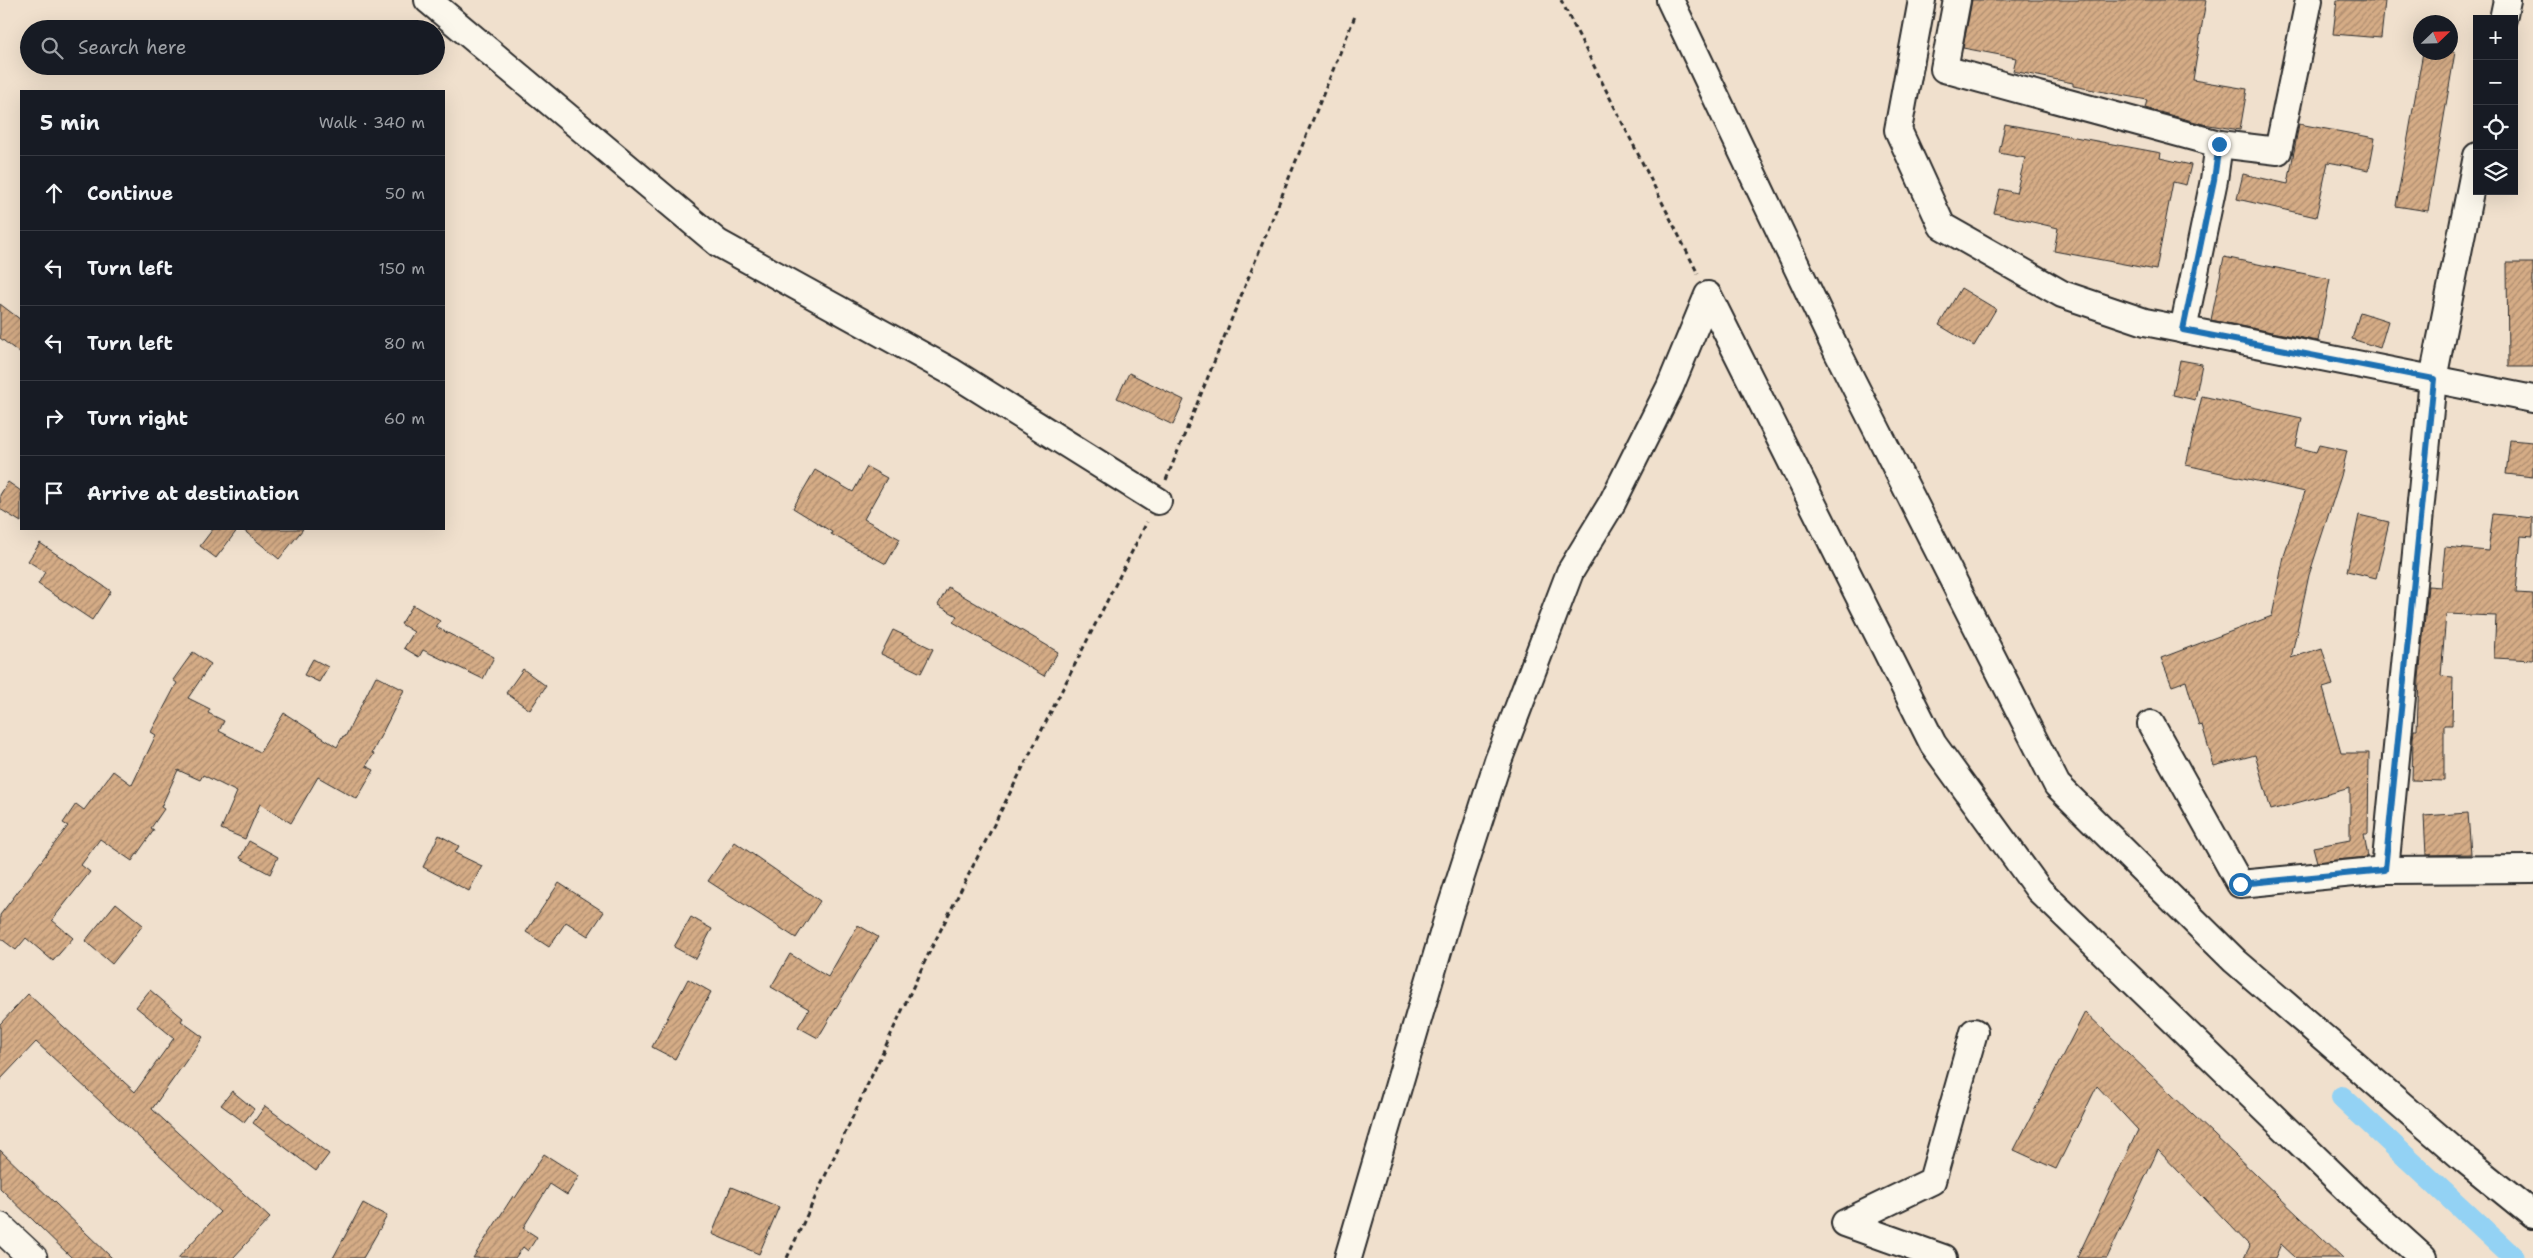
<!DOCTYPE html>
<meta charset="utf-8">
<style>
:root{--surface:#171b24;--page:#242831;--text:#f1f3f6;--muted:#9ea1a6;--line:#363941}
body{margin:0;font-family:"Shantell Sans",sans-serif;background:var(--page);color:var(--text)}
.controls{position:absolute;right:15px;top:15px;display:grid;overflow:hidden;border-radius:0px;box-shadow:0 5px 20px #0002}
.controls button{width:45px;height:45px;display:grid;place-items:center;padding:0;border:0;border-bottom:1px solid var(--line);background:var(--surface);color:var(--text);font:25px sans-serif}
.compass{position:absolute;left:2413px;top:15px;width:45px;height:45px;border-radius:50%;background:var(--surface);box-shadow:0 5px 20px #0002;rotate:67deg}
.stop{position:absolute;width:15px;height:15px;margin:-11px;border:4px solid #1f6fb2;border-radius:50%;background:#fff}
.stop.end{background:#1f6fb2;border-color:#fff;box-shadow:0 1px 5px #0008}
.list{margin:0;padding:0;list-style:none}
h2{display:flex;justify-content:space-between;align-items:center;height:65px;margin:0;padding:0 20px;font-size:21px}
h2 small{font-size:16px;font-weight:400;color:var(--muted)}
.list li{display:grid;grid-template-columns:32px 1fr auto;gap:15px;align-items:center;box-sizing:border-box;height:75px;padding:0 20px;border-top:1px solid var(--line)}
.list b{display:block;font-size:19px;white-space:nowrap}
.list em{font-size:16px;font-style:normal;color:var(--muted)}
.icon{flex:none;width:28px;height:28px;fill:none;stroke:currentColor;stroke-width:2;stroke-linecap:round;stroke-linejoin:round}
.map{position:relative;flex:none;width:2533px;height:1258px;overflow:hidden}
.search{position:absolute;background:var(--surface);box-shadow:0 5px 20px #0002;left:20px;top:20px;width:425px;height:55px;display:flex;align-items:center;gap:12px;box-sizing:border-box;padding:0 18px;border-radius:28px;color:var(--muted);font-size:19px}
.panel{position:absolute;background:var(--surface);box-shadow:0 5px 20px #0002;left:20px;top:90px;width:425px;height:440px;border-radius:0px}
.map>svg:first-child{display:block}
</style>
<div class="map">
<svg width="2533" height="1258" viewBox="0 0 2533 1258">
<defs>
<pattern id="building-hatch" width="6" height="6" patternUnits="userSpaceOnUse" patternTransform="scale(1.25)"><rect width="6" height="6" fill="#d5ac86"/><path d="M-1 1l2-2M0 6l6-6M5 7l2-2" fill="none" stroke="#ad8c6e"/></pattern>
</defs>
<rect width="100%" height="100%" fill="#f0e0cd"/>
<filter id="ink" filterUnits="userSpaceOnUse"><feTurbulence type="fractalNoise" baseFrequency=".02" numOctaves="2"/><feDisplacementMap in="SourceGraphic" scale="10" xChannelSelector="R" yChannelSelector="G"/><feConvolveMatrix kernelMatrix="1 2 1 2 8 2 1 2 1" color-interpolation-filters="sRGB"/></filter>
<g filter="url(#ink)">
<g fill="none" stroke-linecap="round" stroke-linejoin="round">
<path stroke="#93d2f4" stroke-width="22" d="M2342 1097 2514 1258"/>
</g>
<g fill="url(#building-hatch)" stroke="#2b2b2b">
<path d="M1972 0H2206L2193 80 2247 89 2240 130 2203 124 2145 108 2147 100 2073 86V83L2013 71 2016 58 1963 48Z"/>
<path d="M2337 0 2385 1 2381 38 2333 34Z"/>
<path d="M2423 52H2455L2428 211 2396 206Z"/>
<path d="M2005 124 2161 153 2160 158 2191 165 2186 185 2173 182 2156 270 2054 251 2058 228 1994 213 2000 189 2016 193 2025 158 1999 153Z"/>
<path d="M2299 124 2375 138 2369 170 2328 162 2316 217 2237 199 2243 174 2288 184Z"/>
<path d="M2224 257 2330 279 2318 341 2211 320Z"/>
<path d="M2507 263H2533V367H2508Z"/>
<path d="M1961 288 1996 309 1974 346 1939 325Z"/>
<path d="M0 304 21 320V354L0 338Z"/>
<path d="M2360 312 2388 321 2380 348 2352 339Z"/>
<path d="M2180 360 2202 364 2195 400 2173 395Z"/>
<path d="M1129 373 1184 400 1173 425 1117 398Z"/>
<path d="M2202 396 2302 418 2296 447 2316 452 2319 445 2347 451 2341 476 2309 575 2291 658 2322 648 2333 685 2323 688 2341 753H2369L2368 834H2364L2368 857 2317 862 2313 847 2350 840V788L2271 810 2255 755 2214 766 2202 725 2199 726 2186 681 2172 686 2161 658 2272 616 2284 556 2305 492 2186 465Z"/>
<path d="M2510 440 2533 442V477L2506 474Z"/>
<path d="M867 467 887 478 864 519 900 539 886 564 831 534 832 532 793 508 815 470 853 492Z"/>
<path d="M8 482 21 491V522L0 509V495Z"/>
<path d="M2493 514 2533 518V537L2521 536 2516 593 2533 594V660L2494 658 2496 616 2446 614 2441 676 2453 677 2452 725H2444V781L2412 780 2413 739 2414 730H2417L2419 678 2428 586 2441 587 2445 547 2488 551Z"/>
<path d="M2359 515 2389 522 2376 578 2347 571Z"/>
<path d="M213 529H238L216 558 200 546Z"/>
<path d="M242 529H303L279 559Z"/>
<path d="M40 543 111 591 92 620 38 584 45 572 28 561Z"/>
<path d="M948 587 1058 652 1044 676 953 622 957 616 938 605Z"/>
<path d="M413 605 440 621 436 627 494 657 483 679 423 650 419 657 404 648 414 632 401 624Z"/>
<path d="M893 630 933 649 921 673 881 654Z"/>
<path d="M193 652 211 664 188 698 210 709 208 713 224 721 219 731 260 752 284 713 337 747 343 736 345 737 376 676 404 690 372 753 374 754 366 766 374 770 357 799 318 777 291 823 260 804 245 839 221 829 237 792 203 775 200 780 178 770 161 807 164 809 151 828 154 830 132 861 100 839 81 865 90 872 52 920 73 938 53 961 26 938 16 950 0 938V915L68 826 63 823 76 804 84 810 113 771 132 785 156 735 151 732 177 683 173 680Z"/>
<path d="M313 659 328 667 319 682 304 675Z"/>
<path d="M523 669 546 686 530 710 506 693Z"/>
<path d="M2468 813 2471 854 2426 855 2424 816Z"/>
<path d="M439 835 459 846 455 853 482 866 469 891 423 867Z"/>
<path d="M249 841 278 857 270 874 240 858Z"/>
<path d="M735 842 820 901 796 938 708 881Z"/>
<path d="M559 883 604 912 588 936 566 922 549 947 526 932Z"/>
<path d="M116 903 143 925 112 964 85 941Z"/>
<path d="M691 917 712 929 696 959 674 947Z"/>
<path d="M858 925 878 937 818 1038 798 1027 809 1009 771 987 790 954 828 977Z"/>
<path d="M688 979 711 992 675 1059 652 1047Z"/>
<path d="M150 990 183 1018 181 1021 203 1037 152 1109 270 1218 233 1258H178L220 1212 36 1042 0 1080V1024L28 994 135 1092 174 1038 136 1007Z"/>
<path d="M2085 1012 2343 1258H2296L2281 1244 2275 1258H2244L2250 1246 2158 1150 2107 1258H2077L2138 1130 2097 1086 2056 1169 2014 1150Z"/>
<path d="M232 1091 254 1109 244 1122 221 1105Z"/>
<path d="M265 1106 329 1154 316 1171 253 1123Z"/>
<path d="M0 1150 112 1258H72L0 1188Z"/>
<path d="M544 1154 579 1176 567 1195 550 1184 523 1228 537 1237 528 1251 523 1247 515 1258H473L513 1196 515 1198Z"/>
<path d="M731 1187 779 1207 759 1254 712 1234Z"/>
<path d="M363 1203 387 1216 363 1258H333Z"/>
</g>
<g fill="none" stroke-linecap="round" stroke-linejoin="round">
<g stroke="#2b2b2b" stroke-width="30">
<g id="minor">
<path d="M428 0 718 243 952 372 1158 501"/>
<path d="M1670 0 1834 345 2057 785 2235 961 2464 1159 2533 1215"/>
<path d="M1922 0 1898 130 1942 226 2062 294 2145 322 2533 399"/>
<path d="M1957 0 1944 69 2219 144"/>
<path d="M2503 19 2507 0"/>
<path d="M2183 330 2214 180 2219 144 2278 151 2309 0"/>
<path d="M2151 724 2240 884 2385 870 2533 869"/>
<path d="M2385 870 2433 379 2477 156"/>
<path d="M1348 1258 1448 917 1498 761 1570 572 1612 503 1670 387 1708 295 1933 744 2039 890 2361 1202 2423 1258"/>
<path d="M1943 1258 1845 1223 1932 1181 1974 1032"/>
</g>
</g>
<g stroke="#2b2b2b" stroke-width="31">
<path id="highway" d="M0 1227 33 1258"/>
</g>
<g stroke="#2b2b2b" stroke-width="3" stroke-dasharray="5 4" stroke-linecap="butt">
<path d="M1561 0 1698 274"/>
<path d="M1166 480 1355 16"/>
<path d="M787 1258 926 959 1147 522"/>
</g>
<use href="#minor" stroke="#fbf7ec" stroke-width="26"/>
<use href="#highway" stroke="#fbf7ec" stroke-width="28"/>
</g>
</g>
<g fill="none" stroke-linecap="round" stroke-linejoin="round" filter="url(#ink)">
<path stroke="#1f6fb2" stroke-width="6" d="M2219 144 2214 180 2183 330 2434 379 2385 870 2240 884"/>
</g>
</svg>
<div class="controls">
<button>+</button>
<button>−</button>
<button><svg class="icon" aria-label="locate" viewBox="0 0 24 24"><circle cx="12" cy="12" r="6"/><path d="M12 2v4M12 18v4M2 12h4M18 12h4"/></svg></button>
<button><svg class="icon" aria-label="layers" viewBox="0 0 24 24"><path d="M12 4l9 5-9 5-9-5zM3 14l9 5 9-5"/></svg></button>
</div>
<svg class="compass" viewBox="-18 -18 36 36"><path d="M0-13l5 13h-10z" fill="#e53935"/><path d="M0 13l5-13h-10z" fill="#9ea1a6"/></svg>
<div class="stop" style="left:2240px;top:884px"></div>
<div class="stop end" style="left:2219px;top:144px"></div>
<div class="search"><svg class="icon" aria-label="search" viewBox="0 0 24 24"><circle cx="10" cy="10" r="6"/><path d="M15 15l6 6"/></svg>Search here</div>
<section class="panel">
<h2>5 min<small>Walk · 340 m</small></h2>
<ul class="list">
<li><svg class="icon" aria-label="ahead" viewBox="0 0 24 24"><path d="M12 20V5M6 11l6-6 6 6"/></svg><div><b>Continue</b></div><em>50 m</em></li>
<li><svg class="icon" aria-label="left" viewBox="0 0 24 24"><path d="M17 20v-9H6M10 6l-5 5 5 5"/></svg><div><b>Turn left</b></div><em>150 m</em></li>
<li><svg class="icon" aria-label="left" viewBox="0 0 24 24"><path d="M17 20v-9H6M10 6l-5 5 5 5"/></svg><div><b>Turn left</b></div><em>80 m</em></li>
<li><svg class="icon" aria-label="right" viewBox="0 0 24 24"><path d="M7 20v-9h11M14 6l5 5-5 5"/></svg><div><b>Turn right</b></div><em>60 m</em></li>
<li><svg class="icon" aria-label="arrive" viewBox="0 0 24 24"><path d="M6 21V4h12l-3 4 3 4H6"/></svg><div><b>Arrive at destination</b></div></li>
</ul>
</section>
</div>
